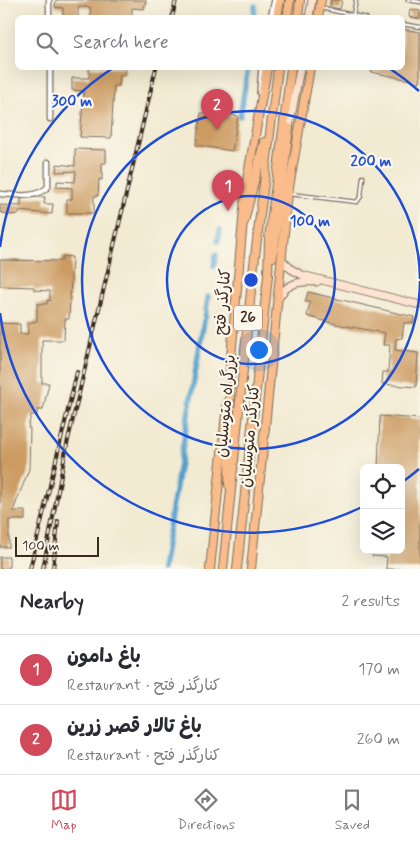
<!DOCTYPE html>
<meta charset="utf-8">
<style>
:root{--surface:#fff;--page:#f2f2f3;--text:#2b2b33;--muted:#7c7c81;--line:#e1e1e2;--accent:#d1495b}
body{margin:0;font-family:Mynerve,"Playpen Sans Arabic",sans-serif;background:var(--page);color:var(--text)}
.controls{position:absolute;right:15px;bottom:15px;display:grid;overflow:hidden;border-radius:8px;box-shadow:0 5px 20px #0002}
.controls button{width:45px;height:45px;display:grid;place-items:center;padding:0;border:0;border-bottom:1px solid var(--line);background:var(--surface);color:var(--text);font:25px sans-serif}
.scale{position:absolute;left:15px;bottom:12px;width:84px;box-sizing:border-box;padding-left:5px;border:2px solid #3b2a1e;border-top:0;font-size:14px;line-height:18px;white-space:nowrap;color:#3b2a1e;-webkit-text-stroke:4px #fbf7ec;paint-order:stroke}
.you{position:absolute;left:258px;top:349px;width:18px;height:18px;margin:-12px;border:4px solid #fff;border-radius:50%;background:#1a73e8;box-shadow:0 0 0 8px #1a73e833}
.badge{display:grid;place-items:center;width:32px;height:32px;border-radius:50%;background:var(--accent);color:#fff;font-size:16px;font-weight:700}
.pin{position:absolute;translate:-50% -41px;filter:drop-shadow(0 1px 2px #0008)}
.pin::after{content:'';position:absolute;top:26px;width:18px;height:15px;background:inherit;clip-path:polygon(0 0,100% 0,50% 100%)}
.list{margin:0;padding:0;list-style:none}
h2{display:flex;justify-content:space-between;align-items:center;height:65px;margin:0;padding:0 20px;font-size:21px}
h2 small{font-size:16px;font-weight:400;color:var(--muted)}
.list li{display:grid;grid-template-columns:32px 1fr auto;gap:15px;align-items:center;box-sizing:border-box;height:70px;padding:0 20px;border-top:1px solid var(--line)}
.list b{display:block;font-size:19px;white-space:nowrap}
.list p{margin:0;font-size:16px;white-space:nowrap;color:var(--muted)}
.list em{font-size:16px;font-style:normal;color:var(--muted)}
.icon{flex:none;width:28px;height:28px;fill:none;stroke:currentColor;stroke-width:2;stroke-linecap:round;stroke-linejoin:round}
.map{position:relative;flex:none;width:420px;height:569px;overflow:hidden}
.search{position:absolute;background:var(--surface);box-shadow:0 5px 20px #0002;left:15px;right:15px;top:15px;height:55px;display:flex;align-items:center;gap:12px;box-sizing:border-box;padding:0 18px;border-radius:8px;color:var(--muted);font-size:19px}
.sheet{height:205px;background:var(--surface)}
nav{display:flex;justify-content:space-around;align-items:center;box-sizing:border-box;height:70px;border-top:1px solid var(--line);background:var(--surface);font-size:14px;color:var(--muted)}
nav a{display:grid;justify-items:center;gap:2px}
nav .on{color:var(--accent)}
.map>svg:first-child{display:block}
</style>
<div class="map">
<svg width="420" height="569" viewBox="0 0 420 569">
<rect width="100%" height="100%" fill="#fbf7ec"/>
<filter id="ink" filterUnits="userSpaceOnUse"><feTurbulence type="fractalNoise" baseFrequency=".02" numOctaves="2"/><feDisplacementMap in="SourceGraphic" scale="10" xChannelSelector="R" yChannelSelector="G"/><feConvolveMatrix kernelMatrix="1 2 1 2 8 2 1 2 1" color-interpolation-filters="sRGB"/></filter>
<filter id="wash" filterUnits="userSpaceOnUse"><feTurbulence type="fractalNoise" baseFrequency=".0096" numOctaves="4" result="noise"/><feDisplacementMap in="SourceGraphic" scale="20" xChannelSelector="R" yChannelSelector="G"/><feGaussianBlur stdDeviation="1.12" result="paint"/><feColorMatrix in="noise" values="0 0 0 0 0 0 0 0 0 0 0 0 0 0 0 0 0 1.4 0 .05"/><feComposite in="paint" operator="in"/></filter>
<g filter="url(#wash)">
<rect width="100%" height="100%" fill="#f2ead1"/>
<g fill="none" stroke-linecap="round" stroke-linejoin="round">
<g stroke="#53a2cd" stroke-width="5.5">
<path d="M254 18 255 6"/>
<path d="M240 116 248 68"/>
<path d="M218 241 220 230"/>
<path d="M214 266 216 255"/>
<path d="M205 318 208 297"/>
<path d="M162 569 204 321"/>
</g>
</g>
<g id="blocks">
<g fill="#cc9b62">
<path d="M56 0H146L144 9 132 8V18H91L90 7H78V18H63V8L55 7Z"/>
<path d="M331 0H342L340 9 330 7Z"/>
<path d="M410 9 420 11V19L409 17Z"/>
<path d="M402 29 420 32V82L371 72 372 68H402Z"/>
<path d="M89 68H125V75H120L119 86H114L111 138 80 137 84 91 72 90V78H89Z"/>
<path d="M201 113 238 116 232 151 196 145Z"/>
<path d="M75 149 106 150V163H102V180L99 179 98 196H94V213H67V199H72V188L57 187V181L75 182 76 171 56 172 57 164 75 166Z"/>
<path d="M39 197H45L44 204H53L52 214 19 211V214L9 215 0 212V205L21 206V199Z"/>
<path d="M62 256 72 257 69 319H65L64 340H42V383H49L43 410H37V415H31L28 428H30L29 469 13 511H25V520H9V547H0V323L20 324V334H28V323L37 321V304H47V300L50 301V291L34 290V287L0 286V260L62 261Z"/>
<path d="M308 292 414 317V323H404L402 338 396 339 395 350 418 353 416 387 382 384 383 372H388L390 345H383L385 333 335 324 307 316 310 302H305Z"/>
<path d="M380 416 420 419V569H386L387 557 372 556 373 550H401V468H378Z"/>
<rect x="0" y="557" width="9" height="12"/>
</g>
</g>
</g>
<g filter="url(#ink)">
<use href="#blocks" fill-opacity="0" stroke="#7b6d5d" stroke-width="1"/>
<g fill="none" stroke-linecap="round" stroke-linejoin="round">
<g stroke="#7b6d5d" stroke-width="5">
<g id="service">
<path d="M408 0 420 2"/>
<path d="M321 8 366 18"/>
<path d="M353 15 356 0"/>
<path d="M402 24 420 27"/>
<path d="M290 194 357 202 361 196 363 177"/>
</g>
</g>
<g stroke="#7b6d5d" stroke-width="7">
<g id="minor">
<path d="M49 0V18"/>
<path d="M50 68V119"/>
<path d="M0 194C17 195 35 199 48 187V162"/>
</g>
</g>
<g stroke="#7b6d5d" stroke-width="8">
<g id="tertiary">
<path d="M271 18 275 0"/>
<path d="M260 93 262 68"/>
</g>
</g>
<g stroke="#7b6d5d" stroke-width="9">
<g id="secondary">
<path d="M309 18 312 0"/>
<path d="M289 128 300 68"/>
<path d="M282 260 291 269 302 275 420 305"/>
<path d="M278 299C287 282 300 281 317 282"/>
</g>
</g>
<g stroke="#7b6d5d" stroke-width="10">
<g id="primary">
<path d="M277 18 280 0"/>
<path d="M318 18 321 0"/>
<path d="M229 380 246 186 267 68"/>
<path d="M210 569 227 404"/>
<path d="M251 569 288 193 310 68"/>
</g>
</g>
<g stroke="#7b6d5d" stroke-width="10">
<g id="trunk">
<path d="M287 18 290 0"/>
<path d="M298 18 300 0"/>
<path d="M244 222 264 142"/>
<path d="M273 257 289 128"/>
<path d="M229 485 230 375"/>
<path d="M223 569 252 281 278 68"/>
<path d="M237 569 268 276 269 238 291 68"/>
</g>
</g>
<use href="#service" stroke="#fff" stroke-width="2.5"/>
<use href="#minor" stroke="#fff" stroke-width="4.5"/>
<use href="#tertiary" stroke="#fff" stroke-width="5.5"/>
<use href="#secondary" stroke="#fde4d0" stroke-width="7"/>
<use href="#primary" stroke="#f9bc8a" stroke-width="8"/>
<use href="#trunk" stroke="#f9bc8a" stroke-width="8"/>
<g stroke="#3b2a1e" stroke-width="4">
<g id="rail">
<path d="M172 18 176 0"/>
<path d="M30 569 77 372"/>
<path d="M43 569 67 444 156 68"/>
<path d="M53 569 58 521"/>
</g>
</g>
<use href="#rail" stroke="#fbf7ec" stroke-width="2" stroke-dasharray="5.5" stroke-linecap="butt"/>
</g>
</g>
<g fill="none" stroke="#1d4ed8" stroke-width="2.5">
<circle cx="251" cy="280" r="84"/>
<path d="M420 281A169 169 0 1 1 420 279"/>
<path d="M419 469A253 253 0 0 1 401 483M362 507A253 253 0 0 1 0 313M0 247A253 253 0 0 1 113 68M389 68A253 253 0 0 1 419 91"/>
</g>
<g text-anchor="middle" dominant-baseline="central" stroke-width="4.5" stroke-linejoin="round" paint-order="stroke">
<rect fill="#fbf7ec" stroke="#75685c" stroke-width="1" x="234" y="305.5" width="28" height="25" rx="4"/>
<g font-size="15" font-weight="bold" fill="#3b2a1e">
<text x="248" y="318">26</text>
</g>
<g font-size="16" fill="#3b2a1e" stroke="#fbf7ec">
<text transform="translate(223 302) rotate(-85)">کنارگذر فتح</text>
<text transform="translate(226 406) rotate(-85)">بزرگراه متوسلیان</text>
<text transform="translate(250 436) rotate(-85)">کنارگذر متوسلیان</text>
</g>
</g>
<circle cx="251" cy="280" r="8" fill="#1d4ed8" stroke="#fbf7ec" stroke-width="2.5"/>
<g font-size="15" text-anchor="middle" font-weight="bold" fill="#1d4ed8" stroke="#fbf7ec" stroke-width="4.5" stroke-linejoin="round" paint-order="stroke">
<text x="72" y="106">300 m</text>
<text x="371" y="166">200 m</text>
<text x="310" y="226">100 m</text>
</g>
</svg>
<div class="controls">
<button><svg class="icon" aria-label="locate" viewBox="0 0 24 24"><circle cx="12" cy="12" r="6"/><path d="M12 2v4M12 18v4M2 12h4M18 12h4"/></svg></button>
<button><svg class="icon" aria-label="layers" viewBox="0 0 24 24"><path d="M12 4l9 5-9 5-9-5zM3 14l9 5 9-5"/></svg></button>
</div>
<div class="scale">100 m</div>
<div class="you"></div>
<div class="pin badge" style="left:228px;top:211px">1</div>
<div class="pin badge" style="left:217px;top:130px">2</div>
<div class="search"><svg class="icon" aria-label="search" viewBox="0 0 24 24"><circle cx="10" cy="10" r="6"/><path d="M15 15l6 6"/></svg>Search here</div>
</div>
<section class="sheet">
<h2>Nearby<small>2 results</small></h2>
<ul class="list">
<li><span class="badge">1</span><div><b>باغ دامون</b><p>Restaurant · کنارگذر فتح</p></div><em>170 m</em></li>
<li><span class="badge">2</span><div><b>باغ تالار قصر زرین</b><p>Restaurant · کنارگذر فتح</p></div><em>260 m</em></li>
</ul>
</section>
<nav>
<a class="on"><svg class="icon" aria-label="map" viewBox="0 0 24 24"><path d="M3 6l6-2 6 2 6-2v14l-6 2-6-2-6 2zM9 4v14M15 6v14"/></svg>Map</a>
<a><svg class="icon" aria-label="directions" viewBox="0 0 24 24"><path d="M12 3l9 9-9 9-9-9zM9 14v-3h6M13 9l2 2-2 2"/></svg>Directions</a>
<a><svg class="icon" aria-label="saved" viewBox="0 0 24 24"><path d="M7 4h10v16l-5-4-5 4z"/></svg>Saved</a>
</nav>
